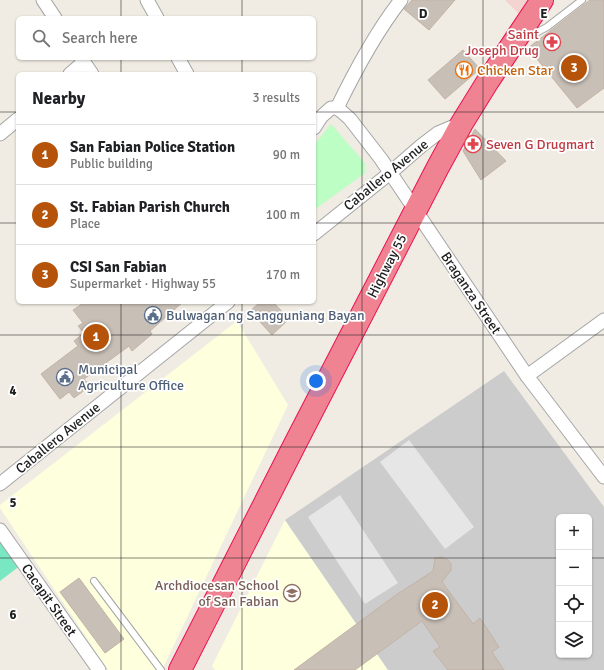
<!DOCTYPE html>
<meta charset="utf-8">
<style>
:root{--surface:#fff;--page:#f2f2f2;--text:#202124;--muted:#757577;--line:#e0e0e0;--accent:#b45309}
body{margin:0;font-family:Signika,sans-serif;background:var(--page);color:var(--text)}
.controls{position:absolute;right:12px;bottom:12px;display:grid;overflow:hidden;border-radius:6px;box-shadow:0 1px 3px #0004}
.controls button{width:36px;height:36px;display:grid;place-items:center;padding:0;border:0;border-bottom:1px solid var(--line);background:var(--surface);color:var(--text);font:20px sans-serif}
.you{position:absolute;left:316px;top:381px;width:14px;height:14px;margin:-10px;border:3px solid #fff;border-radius:50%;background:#1a73e8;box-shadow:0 0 0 6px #1a73e833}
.badge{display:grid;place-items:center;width:26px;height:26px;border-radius:50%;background:var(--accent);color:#fff;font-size:13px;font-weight:700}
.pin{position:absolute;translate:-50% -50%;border:2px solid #fff;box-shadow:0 1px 4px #0006}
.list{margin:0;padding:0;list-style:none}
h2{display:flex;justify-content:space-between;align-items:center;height:52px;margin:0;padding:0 16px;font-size:17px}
h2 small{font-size:13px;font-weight:400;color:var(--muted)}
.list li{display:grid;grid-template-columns:26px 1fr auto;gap:12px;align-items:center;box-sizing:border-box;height:60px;padding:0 16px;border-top:1px solid var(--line)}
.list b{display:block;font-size:15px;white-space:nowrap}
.list p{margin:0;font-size:13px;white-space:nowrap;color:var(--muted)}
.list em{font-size:13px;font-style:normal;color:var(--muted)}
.icon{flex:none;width:22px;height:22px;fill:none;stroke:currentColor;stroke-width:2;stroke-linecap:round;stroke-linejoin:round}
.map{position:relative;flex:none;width:604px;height:670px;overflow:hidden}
.search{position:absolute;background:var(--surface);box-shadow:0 1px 3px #0004;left:16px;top:16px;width:300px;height:44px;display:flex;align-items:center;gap:10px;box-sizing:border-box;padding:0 14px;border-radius:6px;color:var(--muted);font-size:15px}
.panel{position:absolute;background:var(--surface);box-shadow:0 1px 3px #0004;left:16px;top:72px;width:300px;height:232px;border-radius:6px}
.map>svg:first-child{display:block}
</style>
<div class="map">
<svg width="604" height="670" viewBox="0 0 604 670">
<rect width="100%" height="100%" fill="#f0ece3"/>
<path fill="#f3d4d0" d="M505 0H531L519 14Z"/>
<g fill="#fdffdd">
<path d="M237 321 288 405 162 670H108L0 508V505Z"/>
<path d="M285 520 388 670H215L212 666Z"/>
</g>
<path fill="#ccc" fill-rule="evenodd" d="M504 371 604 507V670H388L285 520ZM559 517H589V655H559Z"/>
<path fill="#bcfec4" d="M331 124 365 163V173L314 210V145Z"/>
<path fill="#79e7c2" d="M0 538 21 565 0 581Z"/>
<g fill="#e6e6e6">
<path d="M409 440 474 527 445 549 380 462Z"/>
<path d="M340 495 398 583 365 604 308 517Z"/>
</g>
<g fill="#c8bfb6" stroke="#c3b3a4">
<path d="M412 0H455L429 30 404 9Z"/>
<path d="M590 0H604V88L577 108 528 48Z"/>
<path d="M463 50 480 69 445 99 428 80Z"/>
<path d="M475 129 506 161 481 180 463 151Z"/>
<path d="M85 302H183L150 331 152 334 132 351 129 346 84 379 90 386 74 398 69 392 60 399 41 374 78 346 74 341 84 333 78 326 83 323 73 310Z"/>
<path d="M260 302H273L289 319 272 335 250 311Z"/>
<path d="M442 557 448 560 451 564V570L442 582 473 624 480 618 499 647 492 652 504 670H448L433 651 440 647 422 621 355 670H294L396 595 433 571 435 558Z"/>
<path d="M79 578 124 639 105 653 60 592Z"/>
</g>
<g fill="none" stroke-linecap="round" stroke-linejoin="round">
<g stroke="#a5a5a5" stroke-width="8">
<g id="lane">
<path d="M526 33 534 34 547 27 582 0"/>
<path d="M94 581 161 670"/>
</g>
</g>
<g stroke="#a5a5a5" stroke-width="15">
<g id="street">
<path d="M43 0 55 18"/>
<path d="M147 0 157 18"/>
<path d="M81 58 92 74"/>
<path d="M178 58 187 74"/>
<path d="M70 74 84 62"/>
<path d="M337 108C355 71 375 33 401 0"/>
<path d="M314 128 321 117 331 108H337L341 111 350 119 381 159 527 376 604 477"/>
<path d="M0 134 18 119"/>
<path d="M314 234 390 173 421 146 438 133 462 123"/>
<path d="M527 376 604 320"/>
<path d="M0 484 228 302"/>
<path d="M0 530 99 670"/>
</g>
</g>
<g stroke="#eb1352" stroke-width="24">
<path id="highway" d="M180 670 295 444 438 167 462 123 488 81 542 0"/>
</g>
<use href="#lane" stroke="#fff" stroke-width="6"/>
<use href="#street" stroke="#fff" stroke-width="13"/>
<use href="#highway" stroke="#ef8392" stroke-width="22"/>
</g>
<path fill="none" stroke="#1e1e1e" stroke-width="1" stroke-opacity="0.55" d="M121 0V18M242 0V18M362 0V670M483 0V670M121 58V74M242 58V74M0 112H18M314 112H604M0 223H18M314 223H604M121 302V670M242 302V670M0 335H604M0 447H604M0 558H559M589 558H604"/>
<defs>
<g id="pharmacy-ring" transform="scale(0.9)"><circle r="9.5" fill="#fff" stroke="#e0444e" stroke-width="1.5"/><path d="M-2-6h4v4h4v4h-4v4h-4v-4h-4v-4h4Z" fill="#e0444e"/></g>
<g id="restaurant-ring" transform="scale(0.9)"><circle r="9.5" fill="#fff" stroke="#e8710a" stroke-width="1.5"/><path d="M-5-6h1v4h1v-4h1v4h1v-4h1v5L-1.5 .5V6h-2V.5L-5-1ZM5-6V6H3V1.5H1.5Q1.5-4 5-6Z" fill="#e8710a"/></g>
<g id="civic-ring" transform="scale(0.9)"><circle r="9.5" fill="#fff" stroke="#5c6f8a" stroke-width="1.5"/><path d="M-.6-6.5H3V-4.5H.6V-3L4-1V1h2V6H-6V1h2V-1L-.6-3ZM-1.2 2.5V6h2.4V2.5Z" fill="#5c6f8a"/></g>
<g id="school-ring" transform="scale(0.9)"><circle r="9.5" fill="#fff" stroke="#8d6e63" stroke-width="1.5"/><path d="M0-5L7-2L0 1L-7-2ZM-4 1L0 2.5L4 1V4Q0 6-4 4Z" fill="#8d6e63"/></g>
</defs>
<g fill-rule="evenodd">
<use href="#pharmacy-ring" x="552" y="42"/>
<use href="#restaurant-ring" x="464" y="70"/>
<use href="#pharmacy-ring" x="473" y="144"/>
<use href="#civic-ring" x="153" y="315"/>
<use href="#civic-ring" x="65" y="377"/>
<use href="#school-ring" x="292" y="593"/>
</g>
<g text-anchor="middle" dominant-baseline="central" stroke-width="3.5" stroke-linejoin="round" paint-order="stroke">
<g font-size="14" fill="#be3a42" stroke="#fff" text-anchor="end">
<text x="539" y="34">Saint<tspan x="539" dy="16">Joseph Drug</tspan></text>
<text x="486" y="144" text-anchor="start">Seven G Drugmart</text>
</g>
<g font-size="14" fill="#c56008" stroke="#fff" text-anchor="start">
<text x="477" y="70">Chicken Star</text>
</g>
<g font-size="14" fill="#1e1e1e" stroke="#fff">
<text transform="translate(386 175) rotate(-39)">Caballero Avenue</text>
<text transform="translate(387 266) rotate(-63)">Highway 55</text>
<text transform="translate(471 293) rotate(56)">Braganza Street</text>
<text transform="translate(58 438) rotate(-39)">Caballero Avenue</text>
<text transform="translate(49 600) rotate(55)">Cacapit Street</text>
</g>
<g font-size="14" fill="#4e5e75" stroke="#fff" text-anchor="start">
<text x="166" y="315">Bulwagan ng Sangguniang Bayan</text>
<text x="78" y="369">Municipal<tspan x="78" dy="16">Agriculture Office</tspan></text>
</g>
<g font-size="14" fill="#785e54" stroke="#fff" text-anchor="end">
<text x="279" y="585">Archdiocesan School<tspan x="279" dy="16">of San Fabian</tspan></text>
</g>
</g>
<g font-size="13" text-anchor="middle" font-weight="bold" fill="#1e1e1e" stroke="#fff" stroke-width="3.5" stroke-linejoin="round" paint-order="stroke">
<text x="423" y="18">D</text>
<text x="544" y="18">E</text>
<text x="13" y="395">4</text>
<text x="13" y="507">5</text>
<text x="13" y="619">6</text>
</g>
</svg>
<div class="controls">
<button>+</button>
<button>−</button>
<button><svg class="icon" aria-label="locate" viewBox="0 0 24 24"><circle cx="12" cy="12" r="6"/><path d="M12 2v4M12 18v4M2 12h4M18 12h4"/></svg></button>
<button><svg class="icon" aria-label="layers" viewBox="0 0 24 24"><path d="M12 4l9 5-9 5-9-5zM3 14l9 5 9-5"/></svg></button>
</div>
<div class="you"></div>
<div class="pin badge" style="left:96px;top:337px">1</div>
<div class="pin badge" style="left:435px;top:605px">2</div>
<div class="pin badge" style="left:574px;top:68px">3</div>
<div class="search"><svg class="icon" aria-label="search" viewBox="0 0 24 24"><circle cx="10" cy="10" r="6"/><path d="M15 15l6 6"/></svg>Search here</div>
<section class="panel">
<h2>Nearby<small>3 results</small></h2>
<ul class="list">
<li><span class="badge">1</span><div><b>San Fabian Police Station</b><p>Public building</p></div><em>90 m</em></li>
<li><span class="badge">2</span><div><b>St. Fabian Parish Church</b><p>Place</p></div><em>100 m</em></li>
<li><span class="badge">3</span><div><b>CSI San Fabian</b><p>Supermarket · Highway 55</p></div><em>170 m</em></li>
</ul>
</section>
</div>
